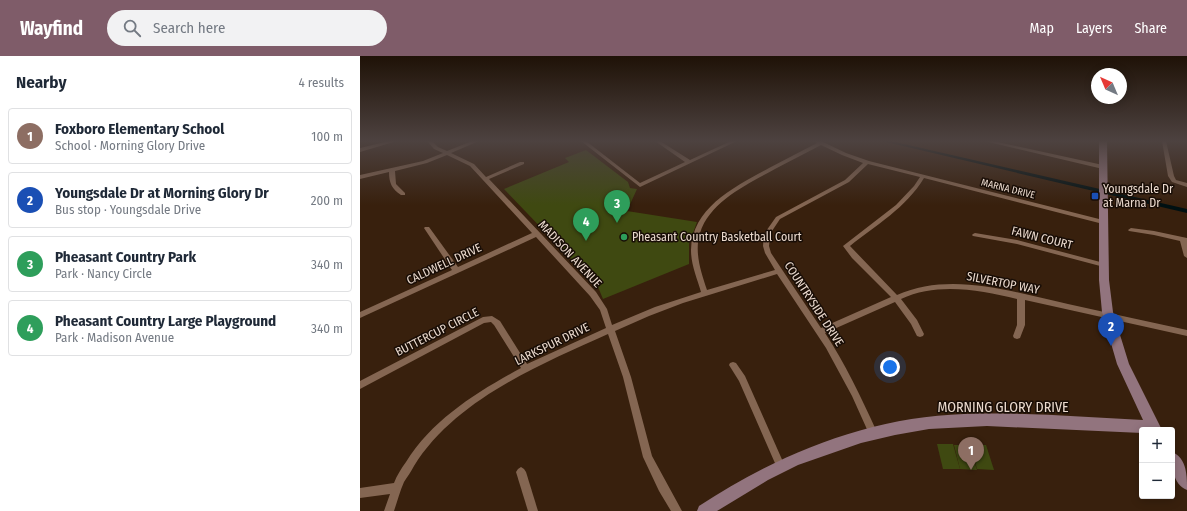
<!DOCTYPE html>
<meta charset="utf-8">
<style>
:root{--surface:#fff;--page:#f2f2f3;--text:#1f2937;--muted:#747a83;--line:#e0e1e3;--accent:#7f5c69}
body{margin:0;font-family:"Fira Sans Condensed",sans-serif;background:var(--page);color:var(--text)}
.controls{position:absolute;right:12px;bottom:12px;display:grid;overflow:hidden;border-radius:4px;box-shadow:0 2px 10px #0003}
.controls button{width:36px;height:36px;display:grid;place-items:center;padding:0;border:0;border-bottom:1px solid var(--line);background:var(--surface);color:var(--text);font:20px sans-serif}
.compass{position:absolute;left:731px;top:12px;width:36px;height:36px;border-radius:50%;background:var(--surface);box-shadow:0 2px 10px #0003;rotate:316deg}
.you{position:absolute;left:530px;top:311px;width:14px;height:14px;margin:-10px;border:3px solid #fff;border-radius:50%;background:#1a73e8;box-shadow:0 0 0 6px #1a73e833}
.badge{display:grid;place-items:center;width:26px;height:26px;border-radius:50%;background:var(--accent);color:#fff;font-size:13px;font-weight:700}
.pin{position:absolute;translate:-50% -33px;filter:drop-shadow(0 1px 2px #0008)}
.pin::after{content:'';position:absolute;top:21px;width:14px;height:12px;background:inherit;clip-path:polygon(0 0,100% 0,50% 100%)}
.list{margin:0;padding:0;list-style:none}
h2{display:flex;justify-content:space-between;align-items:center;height:52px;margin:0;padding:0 16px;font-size:17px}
h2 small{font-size:13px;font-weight:400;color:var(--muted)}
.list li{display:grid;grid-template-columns:26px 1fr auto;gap:12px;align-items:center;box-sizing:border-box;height:56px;margin:0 8px 8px;padding:0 8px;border:1px solid var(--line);border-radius:4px}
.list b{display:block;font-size:15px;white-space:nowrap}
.list p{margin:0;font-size:13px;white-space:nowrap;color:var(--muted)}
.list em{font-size:13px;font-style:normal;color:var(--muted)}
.icon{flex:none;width:22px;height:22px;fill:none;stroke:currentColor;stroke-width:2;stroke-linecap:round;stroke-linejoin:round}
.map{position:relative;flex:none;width:827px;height:455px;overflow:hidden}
header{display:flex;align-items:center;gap:24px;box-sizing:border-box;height:56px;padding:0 20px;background:var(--accent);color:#fff}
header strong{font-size:19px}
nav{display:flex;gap:22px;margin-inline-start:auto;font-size:14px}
.search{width:280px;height:36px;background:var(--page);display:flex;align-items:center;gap:10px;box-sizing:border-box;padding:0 14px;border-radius:22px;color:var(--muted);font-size:15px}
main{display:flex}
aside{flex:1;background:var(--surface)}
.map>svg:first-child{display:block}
</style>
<header>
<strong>Wayfind</strong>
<div class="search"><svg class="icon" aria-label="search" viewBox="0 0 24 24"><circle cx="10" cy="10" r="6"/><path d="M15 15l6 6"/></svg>Search here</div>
<nav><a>Map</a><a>Layers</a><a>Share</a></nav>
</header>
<main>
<aside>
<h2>Nearby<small>4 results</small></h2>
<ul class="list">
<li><span class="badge" style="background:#8d6e63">1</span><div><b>Foxboro Elementary School</b><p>School · Morning Glory Drive</p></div><em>100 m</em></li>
<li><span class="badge" style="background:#1a4fb4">2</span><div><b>Youngsdale Dr at Morning Glory Dr</b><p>Bus stop · Youngsdale Drive</p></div><em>200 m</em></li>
<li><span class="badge" style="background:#2e9e5b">3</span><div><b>Pheasant Country Park</b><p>Park · Nancy Circle</p></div><em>340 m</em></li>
<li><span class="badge" style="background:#2e9e5b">4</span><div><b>Pheasant Country Large Playground</b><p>Park · Madison Avenue</p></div><em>340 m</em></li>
</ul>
</aside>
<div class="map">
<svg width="827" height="455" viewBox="0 0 827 455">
<rect width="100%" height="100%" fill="#38200d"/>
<g fill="#3f4911">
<path d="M226 94 268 126 270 132 277 133 267 155 337 166 329 188V208L243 243 238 231 144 133 209 106 205 102Z"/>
<path d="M577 388H593L600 413H583Z"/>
<path d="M594 389H609L617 414 600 413Z"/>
<path d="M610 389H626L634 414 617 413Z"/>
</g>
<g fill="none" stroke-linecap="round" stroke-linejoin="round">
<path fill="#001012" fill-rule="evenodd" d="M522 85H531L827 153V157Z"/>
<g fill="#846652" fill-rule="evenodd">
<path d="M29 85H37L0 96V92Z"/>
<path d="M67 85H72L78 91 87 95 112 85H119L91 97 114 108 126 121 160 106H164V108L129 123 236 236 247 253 252 269 295 251 341 236C337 222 331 209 331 194 332 151 376 130 409 112 425 104 441 95 457 87L455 85H461L486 97 509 105 743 164 746 166 743 168 564 122C546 152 516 169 490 190L537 239C591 215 653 236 708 248 747 257 787 265 827 274V280L665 244V269L660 282 657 283 654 282 653 280 657 269V243C619 234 578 226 541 243L557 264 564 278 563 280 560 281 557 280 551 268 535 246 465 277C485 307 501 341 516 374L518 377 516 380 513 381 510 380 492 340 466 292 417 218 323 247 289 260 255 275 271 321 292 400 322 455H311L299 435 283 401 263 321 248 278C179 309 95 344 54 410 51 416 47 421 44 426 40 435 37 446 34 455H24L30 438 0 442V432L34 427C37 419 41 413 46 406 73 363 117 336 161 312L134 269 131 266 124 267 0 333V325L123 261 132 260 140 265 167 308 246 272 240 254 230 240 176 181 0 262V256L92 214 64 172 65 171H69L98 211 172 177 110 110 87 99 67 107 35 115 36 128 45 137V139H41C32 133 29 127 29 116L0 123V119L63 105 83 97 74 93ZM461 89 482 99 503 107 485 124 416 161 404 178 403 190 405 197 415 214 347 234C341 216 334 196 340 177 350 145 388 128 415 113 430 105 446 97 461 89ZM508 108 560 121 554 130 536 149 483 190 492 202 531 241 461 272 411 197 409 190 410 178 420 163 489 126Z"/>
<path d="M221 85H226L280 127 325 106 295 85H300L330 104 371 85H377L280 131Z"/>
<path d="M624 85H633L743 109 746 111 743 113Z"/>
<path d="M802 85H806L814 120 816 124 827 127V131L812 126 808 120Z"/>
<path d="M771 172 794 175 827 182V202L824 200 820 185 794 179 769 175 768 174Z"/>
<path d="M615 177 657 184 744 207 747 209 744 211 657 188 613 180 612 179 613 178Z"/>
<path d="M373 306 376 307 385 320 424 408 426 411 424 414 421 416 418 414 379 325 369 309 370 307Z"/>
<path d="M161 411 164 413 166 416 178 455H168L156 416 158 413Z"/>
</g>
<g fill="#92747e" fill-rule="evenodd">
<path d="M739 85H747L749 224 753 256 769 308 802 374H782V377L627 370 569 373 535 379 501 387 438 409 408 424 357 455H337L339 450C418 398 509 361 604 358 664 356 723 361 783 364L757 308 742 256 739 224Z"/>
<path d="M812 396C827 402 827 420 827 434 812 428 812 410 812 396Z"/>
</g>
</g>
<linearGradient id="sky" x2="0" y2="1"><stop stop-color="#1f1207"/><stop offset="0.57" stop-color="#4d4240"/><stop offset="1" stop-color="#4d4240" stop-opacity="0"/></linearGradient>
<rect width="827" height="149" fill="url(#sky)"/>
<rect fill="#1a4fb4" stroke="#180d06" stroke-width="1.5" x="731" y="136" width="8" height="8" rx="2"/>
<circle fill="#2e9e5b" stroke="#180d06" stroke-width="1.5" cx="264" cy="181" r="4"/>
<g text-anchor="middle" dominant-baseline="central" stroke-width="3" stroke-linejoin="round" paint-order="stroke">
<g font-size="10" fill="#ebdace" stroke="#180d06">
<text transform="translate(648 133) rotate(14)">MARNA DRIVE</text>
</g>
<g font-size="12" fill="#ebdace" stroke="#180d06" text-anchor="start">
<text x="743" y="133">Youngsdale Dr<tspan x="743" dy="14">at Marna Dr</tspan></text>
<text x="272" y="181">Pheasant Country Basketball Court</text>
</g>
<g font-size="12" fill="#ebdace" stroke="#180d06">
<text transform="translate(682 182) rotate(14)">FAWN COURT</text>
<text transform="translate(210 198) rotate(47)">MADISON AVENUE</text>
<text transform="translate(84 208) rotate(-25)">CALDWELL DRIVE</text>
<text transform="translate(643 227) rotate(11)">SILVERTOP WAY</text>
<text transform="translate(454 248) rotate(57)">COUNTRYSIDE DRIVE</text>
<text transform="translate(77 276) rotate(-27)">BUTTERCUP CIRCLE</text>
<text transform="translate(192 288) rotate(-26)">LARKSPUR DRIVE</text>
</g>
<g font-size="14" fill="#ebdace" stroke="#180d06">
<text x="643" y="351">MORNING GLORY DRIVE</text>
</g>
</g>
</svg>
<div class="controls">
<button>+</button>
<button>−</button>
</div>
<svg class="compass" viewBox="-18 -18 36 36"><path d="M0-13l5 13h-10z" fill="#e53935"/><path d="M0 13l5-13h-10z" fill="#747a83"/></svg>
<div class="you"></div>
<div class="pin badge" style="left:611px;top:414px;background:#8d6e63">1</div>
<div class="pin badge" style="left:751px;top:290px;background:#1a4fb4">2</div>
<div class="pin badge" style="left:257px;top:167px;background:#2e9e5b">3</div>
<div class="pin badge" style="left:226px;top:185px;background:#2e9e5b">4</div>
</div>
</main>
